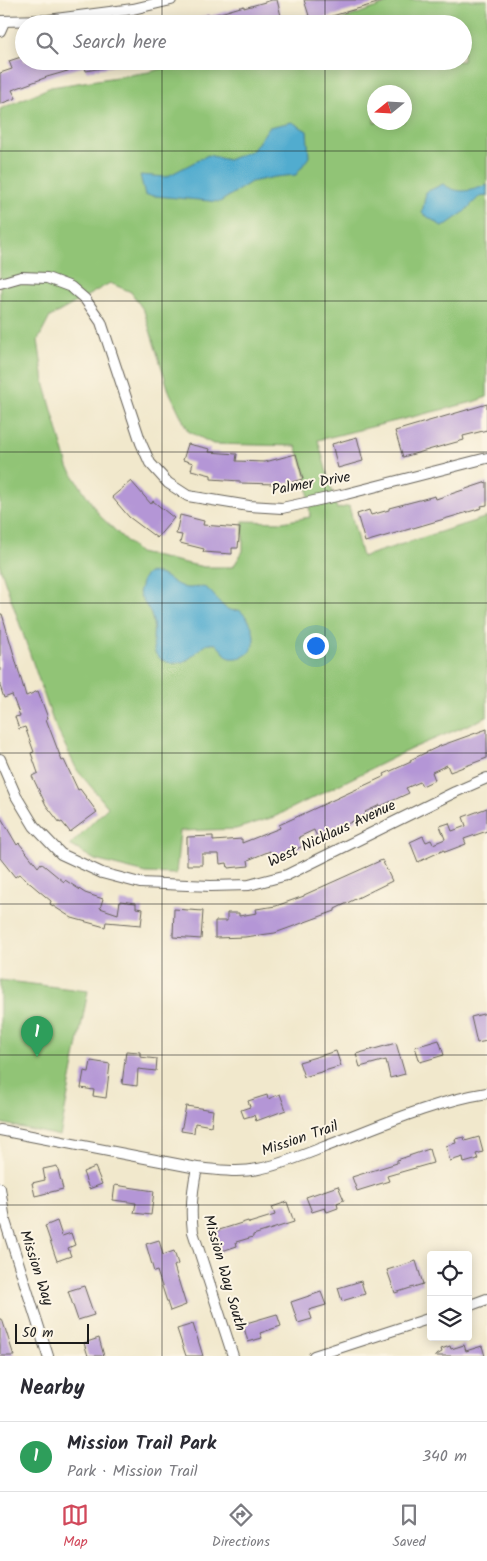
<!DOCTYPE html>
<meta charset="utf-8">
<style>
:root{--surface:#fff;--page:#f7f7f7;--text:#2b2b33;--muted:#7c7c81;--line:#e1e1e2;--accent:#d1495b}
body{margin:0;font-family:Kalam,sans-serif;background:var(--page);color:var(--text)}
.controls{position:absolute;right:15px;bottom:15px;display:grid;overflow:hidden;border-radius:5px;box-shadow:0 2px 12px #0003}
.controls button{width:45px;height:45px;display:grid;place-items:center;padding:0;border:0;border-bottom:1px solid var(--line);background:var(--surface);color:var(--text);font:25px sans-serif}
.compass{position:absolute;left:367px;top:85px;width:45px;height:45px;border-radius:50%;background:var(--surface);box-shadow:0 2px 12px #0003;rotate:252deg}
.scale{position:absolute;left:15px;bottom:12px;width:74px;box-sizing:border-box;padding-left:5px;border:2px solid #1c1c1c;border-top:0;font-size:14px;line-height:18px;white-space:nowrap;color:#1c1c1c;-webkit-text-stroke:4px #fcf5e5;paint-order:stroke}
.you{position:absolute;left:315px;top:645px;width:18px;height:18px;margin:-12px;border:4px solid #fff;border-radius:50%;background:#1a73e8;box-shadow:0 0 0 8px #1a73e833}
.badge{display:grid;place-items:center;width:32px;height:32px;border-radius:50%;background:var(--accent);color:#fff;font-size:16px;font-weight:700}
.pin{position:absolute;translate:-50% -41px;filter:drop-shadow(0 1px 2px #0008)}
.pin::after{content:'';position:absolute;top:26px;width:18px;height:15px;background:inherit;clip-path:polygon(0 0,100% 0,50% 100%)}
.list{margin:0;padding:0;list-style:none}
h2{display:flex;justify-content:space-between;align-items:center;height:65px;margin:0;padding:0 20px;font-size:21px}
h2 small{font-size:16px;font-weight:400;color:var(--muted)}
.list li{display:grid;grid-template-columns:32px 1fr auto;gap:15px;align-items:center;box-sizing:border-box;height:70px;padding:0 20px;border-top:1px solid var(--line)}
.list b{display:block;font-size:19px;white-space:nowrap}
.list p{margin:0;font-size:16px;white-space:nowrap;color:var(--muted)}
.list em{font-size:16px;font-style:normal;color:var(--muted)}
.icon{flex:none;width:28px;height:28px;fill:none;stroke:currentColor;stroke-width:2;stroke-linecap:round;stroke-linejoin:round}
.map{position:relative;flex:none;width:487px;height:1356px;overflow:hidden}
.search{position:absolute;background:var(--surface);box-shadow:0 2px 12px #0003;left:15px;right:15px;top:15px;height:55px;display:flex;align-items:center;gap:12px;box-sizing:border-box;padding:0 18px;border-radius:28px;color:var(--muted);font-size:19px}
.sheet{height:135px;background:var(--surface)}
nav{display:flex;justify-content:space-around;align-items:center;box-sizing:border-box;height:70px;border-top:1px solid var(--line);background:var(--surface);font-size:14px;color:var(--muted)}
nav a{display:grid;justify-items:center;gap:2px}
nav .on{color:var(--accent)}
.map>svg:first-child{display:block}
</style>
<div class="map">
<svg width="487" height="1356" viewBox="0 0 487 1356">
<rect width="100%" height="100%" fill="#fcf5e5"/>
<filter id="ink" filterUnits="userSpaceOnUse"><feTurbulence type="fractalNoise" baseFrequency=".02" numOctaves="2"/><feDisplacementMap in="SourceGraphic" scale="10" xChannelSelector="R" yChannelSelector="G"/><feConvolveMatrix kernelMatrix="1 2 1 2 8 2 1 2 1" color-interpolation-filters="sRGB"/></filter>
<filter id="wash" filterUnits="userSpaceOnUse"><feTurbulence type="fractalNoise" baseFrequency=".0096" numOctaves="4" result="noise"/><feDisplacementMap in="SourceGraphic" scale="20" xChannelSelector="R" yChannelSelector="G"/><feGaussianBlur stdDeviation="1.12" result="paint"/><feColorMatrix in="noise" values="0 0 0 0 0 0 0 0 0 0 0 0 0 0 0 0 0 1.4 0 .05"/><feComposite in="paint" operator="in"/></filter>
<g filter="url(#wash)">
<rect width="100%" height="100%" fill="#f1e8cc"/>
<g fill="#91c476" stroke="#567049" fill-rule="evenodd">
<path d="M396 0H487V397L473 402 318 440 337 509 349 506 362 557 487 517V717L413 748 274 817 236 829 180 831 176 874 146 873 95 860 70 845 108 807 77 770 53 721 0 567V109L51 87 149 72 194 61H463V24H330ZM374 92H404V122H374ZM110 283 131 292 144 311 169 391 188 431 213 444 296 446 307 477 310 517 282 522 243 521V551L233 567H204L139 553 100 516 68 467 44 382 38 340 50 317Z"/>
<path d="M0 980 88 991 60 1136 0 1123Z"/>
</g>
<g fill="#51accf" stroke="#366476">
<path d="M292 122 307 131 309 157 296 175 275 177 251 182 220 202 145 195 140 175 166 177 208 155 228 160 253 150 269 127Z"/>
<path d="M443 184C459 195 470 191 487 185V196L479 197 463 213 443 227 422 213 426 192Z"/>
<path d="M148 573C168 573 167 581 183 587 190 590 199 585 206 588 218 596 222 614 239 610 260 625 261 662 229 658L216 644C202 642 200 651 190 658 184 663 175 664 167 662 145 655 157 634 152 618 150 609 142 602 139 593L143 578Z"/>
</g>
<g id="blocks">
<g fill="#b496d6">
<path d="M272 0H277L283 24H185V22L209 14 210 16 244 6V8Z"/>
<path d="M304 0H381V2L311 22Z"/>
<path d="M24 56V61H118V65L86 71 85 66 47 77 12 90 16 98 0 104V73L12 69 9 61Z"/>
<path d="M487 404V430L463 436 464 440 403 457 395 431Z"/>
<path d="M357 437 363 461 338 468 332 444Z"/>
<path d="M188 444 210 449 209 452 237 454 236 461 265 462 296 454 303 479 275 486V484L240 483V481L211 479V475L191 470 193 463 183 460Z"/>
<path d="M131 481 151 504 153 501 174 518 157 538 129 517 112 497Z"/>
<path d="M487 482V505L481 506 482 508 365 542 357 514 369 510 371 515 389 510V508L435 496 436 499Z"/>
<path d="M180 515 204 521 203 525 240 528 238 548H232V554L203 552 204 549 180 543 182 535 176 534Z"/>
<path d="M0 614H2L26 696 38 691 48 718 46 719 62 761 64 760 78 790 80 789 97 812 70 832 62 822 60 823 46 805 32 776 38 773 31 753 34 752 25 727 19 729 15 717 20 716 12 695 4 698 0 686Z"/>
<path d="M487 729V758L450 772 447 765 432 772 435 780 422 786 420 782 406 788 409 793 381 806 380 805 365 812 367 814 318 839 314 830 299 837 303 846 286 854 274 859 270 851 248 860 249 866 228 868 227 863 220 864 219 854H202V865H187V837L213 836V841L242 839V843L280 828 279 825 385 776 384 774 411 762 410 760 440 746Z"/>
<path d="M487 808V831L464 839 466 844 445 852 444 850 418 862 410 842 423 836 426 842 431 840 433 844 445 839 440 826 449 823 452 831 466 826 463 817Z"/>
<path d="M0 816 17 845 19 843 38 867 41 863 64 882 65 880 85 893 103 899 100 908 118 914 120 901 136 903V908L143 909 141 925 106 922 105 927 72 918 50 904 51 901 19 874 15 877 0 858Z"/>
<path d="M382 860 392 881 335 909V911L275 933 245 937 215 938V921H227V913H239V916L257 913 256 909 276 906 304 896V895Z"/>
<path d="M174 909 203 911 201 939 173 937Z"/>
<path d="M487 1013V1041L477 1043 471 1017Z"/>
<path d="M439 1040 444 1055 420 1062 415 1047Z"/>
<path d="M396 1043 405 1074 390 1078 386 1060 360 1067 356 1054Z"/>
<path d="M126 1051 140 1052V1057L157 1059 156 1071 138 1069 137 1086 122 1084Z"/>
<path d="M336 1051 341 1066 304 1077 299 1062Z"/>
<path d="M91 1061 110 1064 106 1098 93 1096 94 1090 81 1088 84 1071 89 1072Z"/>
<path d="M280 1094 286 1110 256 1121 254 1115 244 1118 241 1110 250 1107 248 1101 267 1095 268 1099Z"/>
<path d="M186 1106 213 1110 211 1126 195 1123 194 1133 181 1131Z"/>
<path d="M464 1137 465 1141 479 1137 483 1152 476 1154 478 1159 464 1163 463 1157 450 1161 446 1146 456 1143 455 1139Z"/>
<path d="M429 1149 433 1163 387 1176 389 1181 357 1191 352 1177 397 1163V1160Z"/>
<path d="M57 1166 63 1189 35 1196 32 1183 45 1180 43 1169Z"/>
<path d="M95 1167 102 1184 89 1189 83 1172Z"/>
<path d="M115 1185 154 1191 151 1215 134 1213 136 1203 113 1200Z"/>
<path d="M338 1186 344 1200 337 1203 338 1208 327 1212 325 1208 312 1212 306 1197Z"/>
<path d="M287 1202 294 1222 253 1235V1237L236 1242 237 1246 219 1252 213 1232 248 1221 249 1223 275 1215 272 1207Z"/>
<path d="M57 1221 62 1236 71 1233 75 1245 68 1248 71 1256 57 1261 45 1226Z"/>
<path d="M159 1240 163 1255 174 1251 178 1264 174 1266 186 1305 170 1311 157 1271 154 1272 146 1244Z"/>
<path d="M416 1261 423 1284 395 1293 387 1270Z"/>
<path d="M361 1281 365 1294 342 1301 338 1288Z"/>
<path d="M84 1286 94 1315 78 1320 68 1291Z"/>
<path d="M321 1292 326 1305 309 1310 312 1319 298 1323 291 1302Z"/>
<path d="M277 1314 281 1326 260 1333 262 1338 248 1342 243 1324Z"/>
<path d="M0 1319H2L14 1356H0Z"/>
<path d="M193 1324 203 1356H186L177 1329Z"/>
<path d="M99 1338 104 1356H88L84 1343Z"/>
<path d="M464 1345 466 1351 482 1346 485 1356H435L442 1352 441 1349 450 1346 451 1349Z"/>
</g>
</g>
</g>
<g filter="url(#ink)">
<use href="#blocks" fill-opacity="0" stroke="#67635a" stroke-width="1"/>
<g fill="none" stroke-linecap="round" stroke-linejoin="round">
<g stroke="#67635a" stroke-width="12">
<g id="street">
<path d="M0 21 48 20 133 9 171 0"/>
<path d="M0 31 4 22"/>
<path d="M0 283 21 277 47 278 71 287 85 299 101 322 141 443 150 463 168 483 188 496 249 506 282 508 346 494 487 458"/>
<path d="M0 759 16 796 34 826 61 854 102 873 140 883 211 886 249 885 287 875 455 792 487 778"/>
<path d="M0 1130 197 1168C218 1170 238 1173 258 1169 281 1165 303 1155 324 1147 377 1127 431 1102 487 1093"/>
<path d="M197 1168C192 1190 190 1209 193 1232L233 1356"/>
<path d="M0 1188 5 1221 48 1356"/>
<path d="M468 1306 487 1299"/>
<path d="M314 1356 431 1318"/>
</g>
</g>
<use href="#street" stroke="#fff" stroke-width="10"/>
</g>
</g>
<path fill="none" stroke="#1c1c1c" stroke-width="1" stroke-opacity="0.55" d="M162 0V24M325 0V24M162 61V1356M325 61V1356M0 151H487M0 301H487M0 452H487M0 603H487M0 753H487M0 904H487M0 1055H487M0 1205H487"/>
<g text-anchor="middle" dominant-baseline="central" stroke-width="4" stroke-linejoin="round" paint-order="stroke">
<g font-size="15" fill="#1c1c1c" stroke="#fcf5e5">
<text transform="translate(311 484) rotate(-10)">Palmer Drive</text>
<text transform="translate(332 834) rotate(-25)">West Nicklaus Avenue</text>
<text transform="translate(300 1139) rotate(-19)">Mission Trail</text>
<text transform="translate(36 1268) rotate(72)">Mission Way</text>
<text transform="translate(224 1273) rotate(74)">Mission Way South</text>
</g>
</g>
</svg>
<div class="controls">
<button><svg class="icon" aria-label="locate" viewBox="0 0 24 24"><circle cx="12" cy="12" r="6"/><path d="M12 2v4M12 18v4M2 12h4M18 12h4"/></svg></button>
<button><svg class="icon" aria-label="layers" viewBox="0 0 24 24"><path d="M12 4l9 5-9 5-9-5zM3 14l9 5 9-5"/></svg></button>
</div>
<svg class="compass" viewBox="-18 -18 36 36"><path d="M0-13l5 13h-10z" fill="#e53935"/><path d="M0 13l5-13h-10z" fill="#7c7c81"/></svg>
<div class="scale">50 m</div>
<div class="you"></div>
<div class="pin badge" style="left:37px;top:1057px;background:#2e9e5b">1</div>
<div class="search"><svg class="icon" aria-label="search" viewBox="0 0 24 24"><circle cx="10" cy="10" r="6"/><path d="M15 15l6 6"/></svg>Search here</div>
</div>
<section class="sheet">
<h2>Nearby<small></small></h2>
<ul class="list">
<li><span class="badge" style="background:#2e9e5b">1</span><div><b>Mission Trail Park</b><p>Park · Mission Trail</p></div><em>340 m</em></li>
</ul>
</section>
<nav>
<a class="on"><svg class="icon" aria-label="map" viewBox="0 0 24 24"><path d="M3 6l6-2 6 2 6-2v14l-6 2-6-2-6 2zM9 4v14M15 6v14"/></svg>Map</a>
<a><svg class="icon" aria-label="directions" viewBox="0 0 24 24"><path d="M12 3l9 9-9 9-9-9zM9 14v-3h6M13 9l2 2-2 2"/></svg>Directions</a>
<a><svg class="icon" aria-label="saved" viewBox="0 0 24 24"><path d="M7 4h10v16l-5-4-5 4z"/></svg>Saved</a>
</nav>
